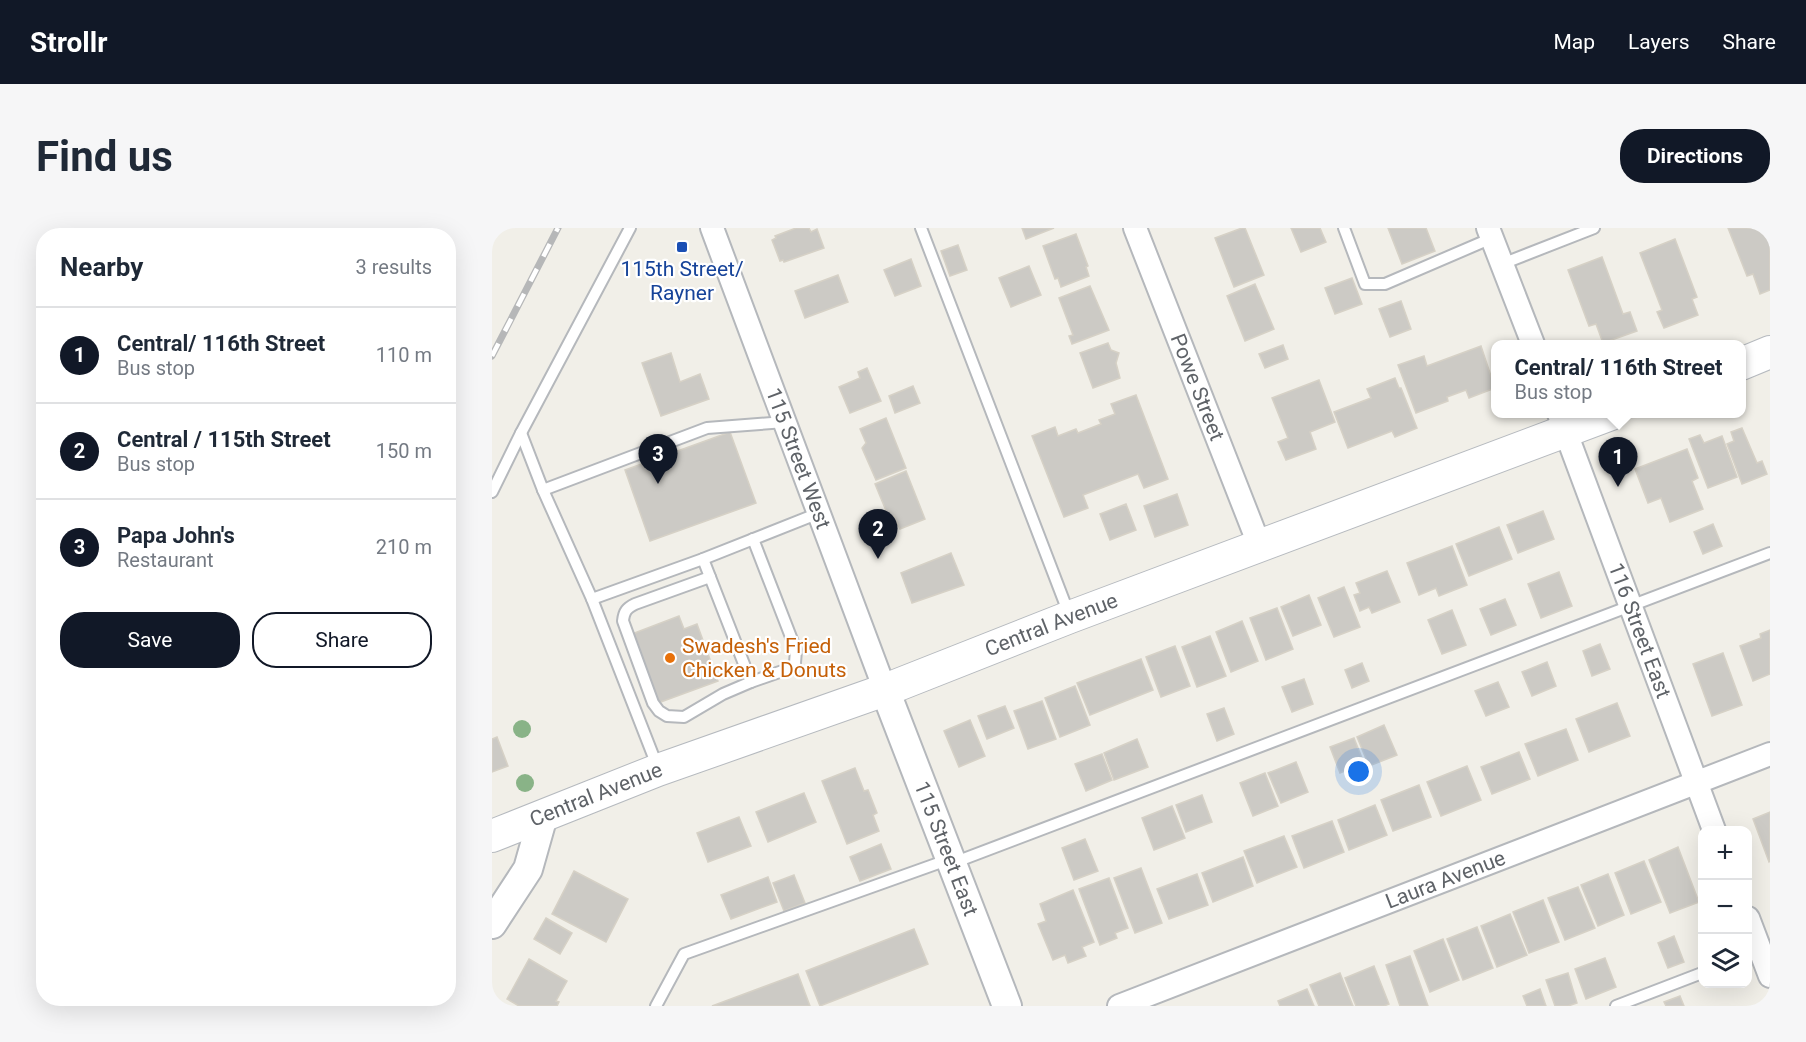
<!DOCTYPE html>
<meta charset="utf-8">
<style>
:root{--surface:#fff;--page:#f6f6f7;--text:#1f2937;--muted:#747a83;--line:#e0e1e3;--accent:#111827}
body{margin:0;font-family:Roboto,sans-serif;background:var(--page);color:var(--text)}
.controls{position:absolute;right:18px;bottom:18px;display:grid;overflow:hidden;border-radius:12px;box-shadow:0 6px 24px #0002}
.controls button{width:54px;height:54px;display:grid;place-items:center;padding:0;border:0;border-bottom:2px solid var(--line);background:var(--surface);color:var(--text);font:30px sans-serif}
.you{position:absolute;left:867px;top:544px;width:21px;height:21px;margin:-15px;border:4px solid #fff;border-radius:50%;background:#1a73e8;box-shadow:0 0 0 9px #1a73e833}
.badge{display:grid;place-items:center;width:39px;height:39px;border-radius:50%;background:var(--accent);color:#fff;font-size:20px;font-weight:700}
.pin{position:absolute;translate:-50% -50px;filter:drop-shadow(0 2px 3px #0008)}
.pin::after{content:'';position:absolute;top:32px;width:21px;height:18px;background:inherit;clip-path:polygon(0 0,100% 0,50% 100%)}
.popup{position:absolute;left:999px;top:112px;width:255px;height:78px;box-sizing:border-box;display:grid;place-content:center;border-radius:12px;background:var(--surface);filter:drop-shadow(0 2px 4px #0005);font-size:20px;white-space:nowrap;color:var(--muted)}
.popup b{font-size:22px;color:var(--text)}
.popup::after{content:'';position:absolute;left:50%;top:100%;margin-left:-12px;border:12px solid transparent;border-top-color:var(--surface)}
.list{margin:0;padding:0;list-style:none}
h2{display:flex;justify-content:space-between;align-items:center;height:78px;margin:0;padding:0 24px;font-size:26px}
h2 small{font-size:20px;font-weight:400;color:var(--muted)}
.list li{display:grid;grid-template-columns:39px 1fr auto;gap:18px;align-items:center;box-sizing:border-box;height:96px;padding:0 24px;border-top:2px solid var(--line)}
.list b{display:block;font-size:22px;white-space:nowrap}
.list p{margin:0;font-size:20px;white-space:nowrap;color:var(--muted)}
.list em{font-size:20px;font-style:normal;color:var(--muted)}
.actions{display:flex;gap:12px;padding:18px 24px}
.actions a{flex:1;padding:14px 0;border:2px solid var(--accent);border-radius:24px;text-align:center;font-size:21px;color:var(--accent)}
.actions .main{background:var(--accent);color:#fff}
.icon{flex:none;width:33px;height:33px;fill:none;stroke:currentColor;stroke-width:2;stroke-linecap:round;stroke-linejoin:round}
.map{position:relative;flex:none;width:1278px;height:778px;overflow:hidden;border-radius:24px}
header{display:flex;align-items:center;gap:36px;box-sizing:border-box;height:84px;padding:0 30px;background:var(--accent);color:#fff}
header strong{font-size:28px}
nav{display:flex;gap:33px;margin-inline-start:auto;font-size:21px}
.intro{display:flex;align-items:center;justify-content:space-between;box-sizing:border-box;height:144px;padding:0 36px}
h1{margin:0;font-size:42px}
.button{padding:15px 27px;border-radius:24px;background:var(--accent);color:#fff;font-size:21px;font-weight:700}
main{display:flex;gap:36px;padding:0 36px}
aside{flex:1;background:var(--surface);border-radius:24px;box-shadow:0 6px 24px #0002}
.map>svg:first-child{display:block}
</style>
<header>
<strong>Strollr</strong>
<nav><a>Map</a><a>Layers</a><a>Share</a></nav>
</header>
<div class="intro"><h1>Find us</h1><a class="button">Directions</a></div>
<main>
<aside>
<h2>Nearby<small>3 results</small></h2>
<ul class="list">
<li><span class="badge">1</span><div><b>Central/ 116th Street</b><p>Bus stop</p></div><em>110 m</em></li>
<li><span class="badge">2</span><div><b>Central / 115th Street</b><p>Bus stop</p></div><em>150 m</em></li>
<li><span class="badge">3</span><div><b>Papa John's</b><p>Restaurant</p></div><em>210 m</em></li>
</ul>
<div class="actions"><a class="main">Save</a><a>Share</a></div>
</aside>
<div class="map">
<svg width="1278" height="778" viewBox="0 0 1278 778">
<rect width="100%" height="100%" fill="#f1efe8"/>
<g fill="#cccac5" stroke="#d6d1c6" stroke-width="1.5">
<path d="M304 0H317L319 4 325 1 332 20 292 34 291 32 288 33 280 12 284 10 283 8Z"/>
<path d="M530 0H562L534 11Z"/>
<path d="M750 0H753L772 47 742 59 723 10Z"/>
<path d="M799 0H828L834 14 809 24Z"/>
<path d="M896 0H934L943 23 910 36Z"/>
<path d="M1236 0H1274L1278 11V62L1268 66 1261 46 1255 48Z"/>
<path d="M584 6 596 38 594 39 597 48 569 59 566 50 563 51 551 18Z"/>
<path d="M1183 11 1205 69 1200 71 1206 87 1172 100 1165 84 1170 82 1148 25Z"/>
<path d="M466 17 475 42 458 48 449 23Z"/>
<path d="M1110 29 1131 86 1138 84 1145 103 1111 115 1104 96 1097 98 1076 42Z"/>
<path d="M419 31 429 58 403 68 392 42Z"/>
<path d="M537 38 549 67 519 79 507 50Z"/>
<path d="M346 47 356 74 313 90 303 63Z"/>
<path d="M860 50 870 76 843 86 833 60Z"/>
<path d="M763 56 782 101 753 113 735 68Z"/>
<path d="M598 58 617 102 580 116 577 108 581 107 567 70Z"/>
<path d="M909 73 919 101 898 109 887 81Z"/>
<path d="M616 115 619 122 627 125 624 135 628 150 601 160 588 125Z"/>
<path d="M791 117 796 131 773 140 767 126Z"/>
<path d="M989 118 1003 160 977 170 974 162 955 169 956 173 924 185 906 137 932 128 935 138Z"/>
<path d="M179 125 188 154 208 146 217 171 169 188 150 135Z"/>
<path d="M375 140 389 173 358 185 347 159 368 150 366 144Z"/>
<path d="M903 150 907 160H909L925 200 903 209 900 203 856 220 842 184 879 170 875 161Z"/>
<path d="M827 152 843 194 818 204 824 221 794 232 786 214 796 210 780 170Z"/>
<path d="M421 158 428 175 403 185 397 168Z"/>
<path d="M644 167 676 251 652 260 646 246 591 267 596 280 572 289 540 208 563 199 566 208 584 201 586 205 609 196 607 192 623 186 619 176Z"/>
<path d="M394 190 414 240 384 252 370 220 374 215 368 201Z"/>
<path d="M1250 200 1265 235 1270 233 1275 246 1250 256 1235 216 1242 213 1239 204Z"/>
<path d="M238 204 264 275 158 313 133 242Z"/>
<path d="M1208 207 1212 215 1230 208 1245 249 1216 260 1197 211Z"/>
<path d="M1195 221 1206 250 1200 253 1211 281 1178 294 1169 270 1156 275 1143 241Z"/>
<path d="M414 243 433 291 408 301 402 288 397 290 383 256Z"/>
<path d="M685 266 696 297 663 309 652 278Z"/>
<path d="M634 276 644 302 618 312 608 286Z"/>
<path d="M1051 283 1062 311 1026 325 1015 297Z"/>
<path d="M1221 296 1230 318 1211 326 1202 304Z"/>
<path d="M1007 299 1020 331 977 348 964 316Z"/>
<path d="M960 318 975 357 947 368 944 360 927 367 915 335Z"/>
<path d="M459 325 472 357 420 375 409 345Z"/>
<path d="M895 343 908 374 880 385 877 379 868 383 862 367 868 365 864 355Z"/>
<path d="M1067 344 1080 378 1049 390 1036 356Z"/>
<path d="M852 359 868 399 842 409 826 370Z"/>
<path d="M817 367 829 397 801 408 789 379Z"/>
<path d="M1013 371 1024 397 999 407 988 381Z"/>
<path d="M785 380 801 421 774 432 758 390Z"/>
<path d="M960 382 974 417 950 426 936 392Z"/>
<path d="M187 388 192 401 205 396 226 453 166 475 140 406Z"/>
<path d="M750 393 766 433 739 444 724 404Z"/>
<path d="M1278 402V446L1261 453 1248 418 1269 410 1268 406Z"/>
<path d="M718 408 734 448 705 459 690 419Z"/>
<path d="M1108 416 1118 441 1100 448 1091 423Z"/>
<path d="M683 418 698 458 669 469 654 429Z"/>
<path d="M1231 425 1250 477 1220 488 1201 436Z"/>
<path d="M649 431 661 462 598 487 585 455Z"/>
<path d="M1055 434 1064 458 1040 468 1030 444Z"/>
<path d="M870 435 877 453 860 460 853 442Z"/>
<path d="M812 451 821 476 800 484 790 459Z"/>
<path d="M1006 454 1017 479 994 488 983 463Z"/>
<path d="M583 458 598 497 568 509 553 470Z"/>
<path d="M550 473 564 511 536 521 522 483Z"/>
<path d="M1125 475 1138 508 1097 524 1084 491Z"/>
<path d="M513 478 522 500 495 511 486 488Z"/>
<path d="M732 480 742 506 725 513 715 486Z"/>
<path d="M478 492 493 528 467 539 452 503Z"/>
<path d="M892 497 905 527 877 538 865 509Z"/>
<path d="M1074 501 1086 532 1046 548 1033 516Z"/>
<path d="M5 509 16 538 0 544V511Z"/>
<path d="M862 510 872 535 848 545 838 519Z"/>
<path d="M645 511 656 539 622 552 612 525Z"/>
<path d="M1027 524 1038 551 1000 566 989 539Z"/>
<path d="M610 526 620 552 594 563 583 536Z"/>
<path d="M804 534 816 564 789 575 776 545Z"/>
<path d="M975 538 989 572 949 588 935 554Z"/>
<path d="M363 540 372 563 376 562 385 585 381 587 387 603 355 616 330 553Z"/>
<path d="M773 545 786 578 761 588 748 555Z"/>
<path d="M927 557 939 589 901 603 889 572Z"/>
<path d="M312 565 324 594 276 614 264 584Z"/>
<path d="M710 567 720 594 694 604 684 577Z"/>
<path d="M883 577 895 607 857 622 846 592Z"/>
<path d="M680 578 693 610 662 622 650 590Z"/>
<path d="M1278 584V633L1277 634 1261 591Z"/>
<path d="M247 589 259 618 216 634 205 605Z"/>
<path d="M840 593 852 624 812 640 800 608Z"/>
<path d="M792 608 805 639 765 655 752 623Z"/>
<path d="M593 611 606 643 582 652 570 620Z"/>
<path d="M389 616 399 641 368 653 358 629Z"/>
<path d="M1186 619 1207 674 1178 685 1157 632Z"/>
<path d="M751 629 761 658 721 674 710 645Z"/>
<path d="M1152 633 1169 674 1139 686 1123 645Z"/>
<path d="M649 640 670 695 643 705 622 650Z"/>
<path d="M82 643 136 671 114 714 60 686Z"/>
<path d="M705 646 716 677 677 691 665 661Z"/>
<path d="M1116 646 1132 687 1106 698 1089 657Z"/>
<path d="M302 647 313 675 292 683 281 655Z"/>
<path d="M276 649 285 674 239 691 229 667Z"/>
<path d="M617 650 636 700 623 705 625 710 608 717 587 661Z"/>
<path d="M1086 659 1103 700 1073 712 1056 670Z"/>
<path d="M581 662 602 714 590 719 594 728 576 735 573 727 561 732 546 696 554 693 548 676Z"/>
<path d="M1051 672 1067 714 1037 725 1021 684Z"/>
<path d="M1018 686 1035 727 1005 739 989 698Z"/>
<path d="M54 690 80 705 68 726 42 711Z"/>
<path d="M985 699 1001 740 971 752 955 711Z"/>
<path d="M422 701 436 736 328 778 314 743Z"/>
<path d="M1182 708 1192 734 1176 740 1166 715Z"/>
<path d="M951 711 967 752 938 764 922 723Z"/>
<path d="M918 728 936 778H908L894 737Z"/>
<path d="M1113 730 1124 759 1094 771 1083 741Z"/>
<path d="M37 731 75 753 64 773 67 774 65 778H27L15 771Z"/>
<path d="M882 738 897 776 892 778H864L853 750Z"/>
<path d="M848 745 861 778H827L818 757Z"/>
<path d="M1076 745 1085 775 1076 778H1063L1054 752Z"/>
<path d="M306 746 318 778H220Z"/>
<path d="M815 761 822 778H788L786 773Z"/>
<path d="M1048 761 1054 778H1035L1031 768Z"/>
<path d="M1188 768 1192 778H1174L1172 774Z"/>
</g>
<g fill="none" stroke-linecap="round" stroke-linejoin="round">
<g stroke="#b5b8bc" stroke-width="14">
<g id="service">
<path d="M429 0 577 386"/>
<path d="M852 0 873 56H893L1000 10"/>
<path d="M1010 36 1102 0"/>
<path d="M29 205 51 262 100 371 166 540"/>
<path d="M51 262 215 200 293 194"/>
<path d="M0 264 29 205 138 0"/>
<path d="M211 331 259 454 299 440 303 435 304 422 261 311"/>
<path d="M218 349 143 376C135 380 132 383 131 393L161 475 167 483 175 488 192 489 231 466 259 454"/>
<path d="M100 371 211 331 327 285"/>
<path d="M461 635 1278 325"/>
<path d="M164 778 192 726 458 631"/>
<path d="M1124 778 1210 745"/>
</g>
</g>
<g stroke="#b5b8bc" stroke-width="26">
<g id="minor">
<path id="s1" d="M220 0 393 462"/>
<path id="s2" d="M643 0 768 319"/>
<path d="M996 0 1041 116"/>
<path id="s3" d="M1067 186 1222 602"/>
<path d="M1256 690 1278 748"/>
<path id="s4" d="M627 778 1278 526"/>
</g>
</g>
<g stroke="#b5b8bc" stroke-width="32">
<g id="tertiary">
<path id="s5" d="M393 462 515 778"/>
<path d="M0 696 36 641 51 588"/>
</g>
</g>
<g stroke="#b6babf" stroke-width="34">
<g id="secondary">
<path d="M1249 136 1278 124"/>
<path id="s6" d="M0 608 166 542 393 462 578 389 1119 186"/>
</g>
</g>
<use href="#service" stroke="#fff" stroke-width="10"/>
<use href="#minor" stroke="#fff" stroke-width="22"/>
<use href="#tertiary" stroke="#fff" stroke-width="28"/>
<use href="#secondary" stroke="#fff" stroke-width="32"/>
<g stroke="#b6b7b8" stroke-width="7">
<path id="rail" d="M0 128 66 0"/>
</g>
<use href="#rail" stroke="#fff" stroke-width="4.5" stroke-dasharray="14" stroke-linecap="butt"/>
</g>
<g fill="#89b387">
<circle cx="30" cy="501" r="9"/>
<circle cx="33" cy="555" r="9"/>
</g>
<rect fill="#1a4fb4" stroke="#fff" stroke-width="2" x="184" y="13" width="12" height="12" rx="3"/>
<circle fill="#e8710a" stroke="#fff" stroke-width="2" cx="178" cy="430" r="6"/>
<g text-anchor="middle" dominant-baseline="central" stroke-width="4.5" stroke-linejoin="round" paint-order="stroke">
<g font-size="21" fill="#164399" stroke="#fff">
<text x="190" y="41">115th Street/<tspan x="190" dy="24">Rayner</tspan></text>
</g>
<g font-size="21" fill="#5f6368" stroke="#fff">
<text stroke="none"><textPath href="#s2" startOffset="171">Powe Street</textPath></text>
<text stroke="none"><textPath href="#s1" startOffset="246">115 Street West</textPath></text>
<text stroke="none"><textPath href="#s6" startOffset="598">Central Avenue</textPath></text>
<text stroke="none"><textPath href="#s3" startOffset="231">116 Street East</textPath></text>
<text stroke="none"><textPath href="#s6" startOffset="112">Central Avenue</textPath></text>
<text stroke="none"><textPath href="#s5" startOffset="170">115 Street East</textPath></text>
<text stroke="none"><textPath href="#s4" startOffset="350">Laura Avenue</textPath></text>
</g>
<g font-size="21" fill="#c56008" stroke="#fff" text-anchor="start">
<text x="190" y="418">Swadesh's Fried<tspan x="190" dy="24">Chicken &amp; Donuts</tspan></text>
</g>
</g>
</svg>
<div class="controls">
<button>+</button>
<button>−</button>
<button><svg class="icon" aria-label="layers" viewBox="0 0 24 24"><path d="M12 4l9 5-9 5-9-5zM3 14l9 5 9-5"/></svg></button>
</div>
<div class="you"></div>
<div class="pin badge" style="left:1126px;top:259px">1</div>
<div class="popup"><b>Central/ 116th Street</b>Bus stop</div>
<div class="pin badge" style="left:386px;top:331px">2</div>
<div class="pin badge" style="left:166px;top:256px">3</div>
</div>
</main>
